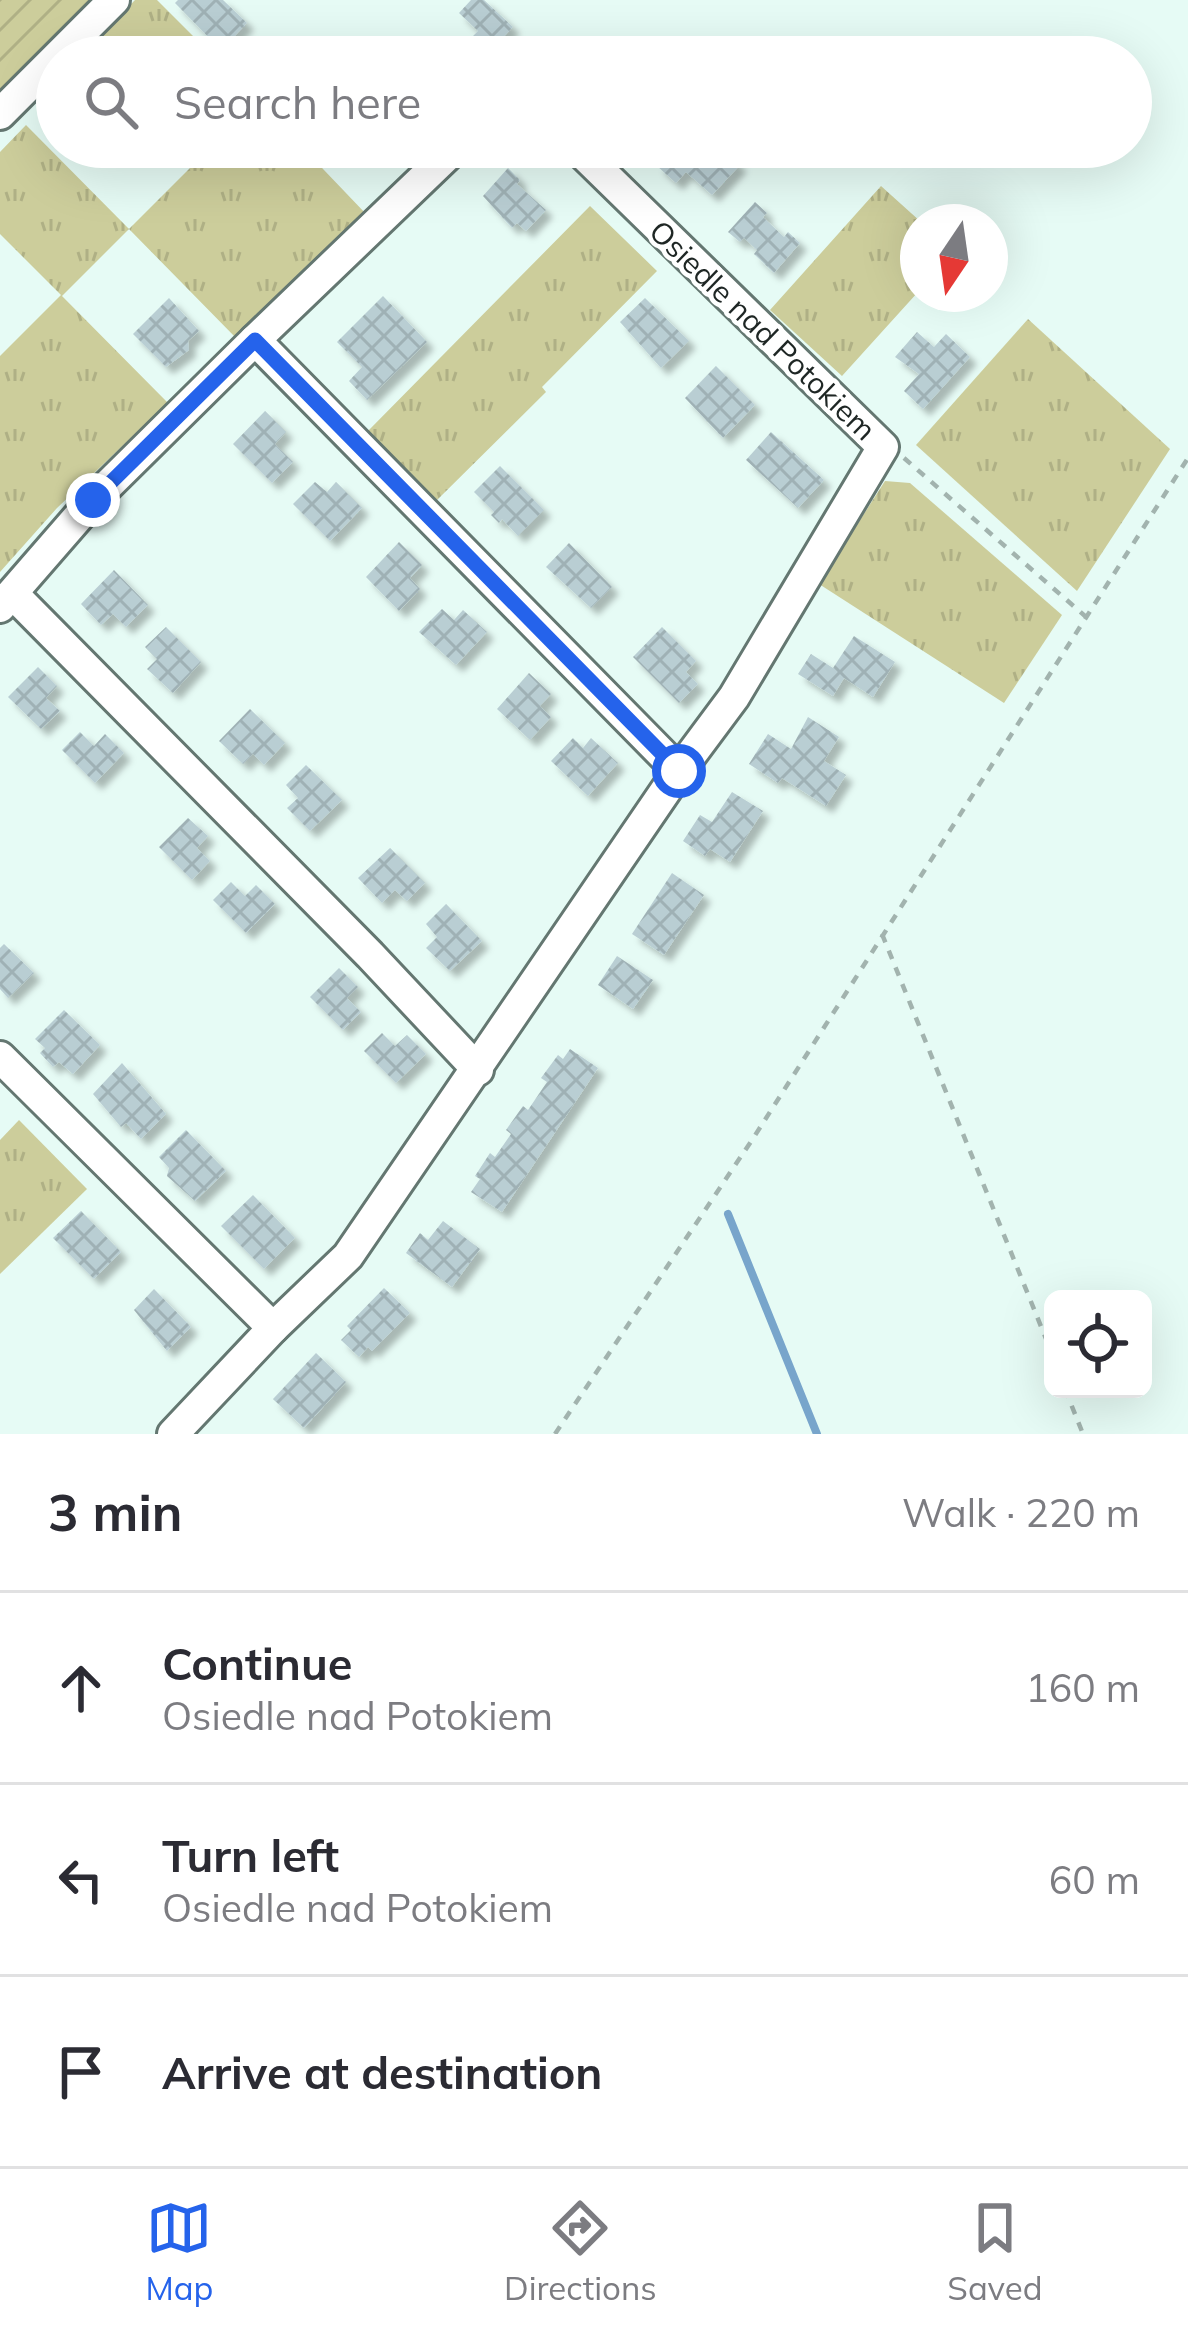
<!DOCTYPE html>
<meta charset="utf-8">
<style>
:root{--surface:#fff;--page:#f2f2f3;--text:#2b2b33;--muted:#7c7c81;--line:#e1e1e2;--accent:#2563eb}
body{margin:0;font-family:Mulish,sans-serif;background:var(--page);color:var(--text)}
.controls{position:absolute;right:36px;bottom:36px;display:grid;overflow:hidden;border-radius:18px;box-shadow:0 12px 48px #0002}
.controls button{width:108px;height:108px;display:grid;place-items:center;padding:0;border:0;border-bottom:3px solid var(--line);background:var(--surface);color:var(--text);font:60px sans-serif}
.compass{position:absolute;left:900px;top:204px;width:108px;height:108px;border-radius:50%;background:var(--surface);box-shadow:0 12px 48px #0002;rotate:193deg}
.stop{position:absolute;width:36px;height:36px;margin:-27px;border:9px solid #2563eb;border-radius:50%;background:#fff}
.stop.end{background:#2563eb;border-color:#fff;box-shadow:0 3px 12px #0008}
.list{margin:0;padding:0;list-style:none}
h2{display:flex;justify-content:space-between;align-items:center;height:156px;margin:0;padding:0 48px;font-size:51px}
h2 small{font-size:39px;font-weight:400;color:var(--muted)}
.list li{display:grid;grid-template-columns:78px 1fr auto;gap:36px;align-items:center;box-sizing:border-box;height:192px;padding:0 48px;border-top:3px solid var(--line)}
.list b{display:block;font-size:45px;white-space:nowrap}
.list p{margin:0;font-size:39px;white-space:nowrap;color:var(--muted)}
.list em{font-size:39px;font-style:normal;color:var(--muted)}
.icon{flex:none;width:66px;height:66px;fill:none;stroke:currentColor;stroke-width:2;stroke-linecap:round;stroke-linejoin:round}
.map{position:relative;flex:none;width:1188px;height:1434px;overflow:hidden}
.search{position:absolute;background:var(--surface);box-shadow:0 12px 48px #0002;left:36px;right:36px;top:36px;height:132px;display:flex;align-items:center;gap:30px;box-sizing:border-box;padding:0 42px;border-radius:66px;color:var(--muted);font-size:45px}
.sheet{height:732px;background:var(--surface)}
nav{display:flex;justify-content:space-around;align-items:center;box-sizing:border-box;height:168px;border-top:3px solid var(--line);background:var(--surface);font-size:33px;color:var(--muted)}
nav a{display:grid;justify-items:center;gap:6px}
nav .on{color:var(--accent)}
.map>svg:first-child{display:block}
</style>
<div class="map">
<svg width="1188" height="1434" viewBox="0 0 1188 1434">
<defs>
<pattern id="grass-tufts" width="24" height="20" patternUnits="userSpaceOnUse" patternTransform="scale(3)"><rect width="24" height="20" fill="#cccd9b"/><path d="M3 7l-1-3M5 7V3M7 7l1-3M15 17l-1-3M17 17v-4M19 17l1-3" fill="none" stroke="#afb085"/></pattern>
<pattern id="garden-furrows" width="10" height="10" patternUnits="userSpaceOnUse" patternTransform="scale(3)"><rect width="10" height="10" fill="#cccd9b"/><path d="M-1 1l2-2M0 10L10 0M9 11l2-2" fill="none" stroke="#afb085"/></pattern>
<pattern id="building-cross-hatch" width="8" height="8" patternUnits="userSpaceOnUse" patternTransform="scale(3)"><rect width="8" height="8" fill="#b9ced3"/><path d="M0 0l8 8M0 8l8-8" fill="none" stroke="#9fb1b5"/></pattern>
<filter id="shadow"><feDropShadow dx="7" dy="7" stdDeviation="3" flood-color="#0004"/></filter>
</defs>
<rect width="100%" height="100%" fill="#e6fbf5"/>
<g fill="url(#grass-tufts)">
<path d="M135 0H157L214 57H88L84 53Z"/>
<path d="M26 125 129 229 193 165 176 147H302L367 215 237 339 129 229 62 296 168 403 57 508 0 572V356L61 295 0 234V152Z"/>
<path d="M881 186 921 222H918V292L842 376 770 310Z"/>
<path d="M590 206 657 271 542 387 546 392 436 501 367 432Z"/>
<path d="M1028 319 1170 449 1077 591 916 445Z"/>
<path d="M885 481 910 483 1062 615 1004 703 819 584Z"/>
<path d="M19 1120 87 1189 0 1274V1140Z"/>
</g>
<path fill="url(#garden-furrows)" d="M0 0H97L0 100Z"/>
<g fill="none" stroke-linecap="round" stroke-linejoin="round">
<path stroke="#78a5cb" stroke-width="8" d="M728 1214 817 1434"/>
</g>
<g fill="url(#building-cross-hatch)" filter="url(#shadow)">
<path d="M178 0H223L247 23 221 50 175 3Z"/>
<path d="M471 0H484L513 27 485 56 468 41 478 31 459 13Z"/>
<path d="M675 147H719L740 165 712 195 686 172 676 183 657 166Z"/>
<path d="M508 168 520 180 517 184 546 210 526 231 517 223 512 228 483 196Z"/>
<path d="M755 202 767 213 763 217 784 237 788 232 800 243 774 273 754 254 757 250 744 238 740 242 728 232Z"/>
<path d="M383 296 427 342 367 400 349 381 362 367 337 342Z"/>
<path d="M169 298 199 331 188 341 189 350 166 367 133 334Z"/>
<path d="M645 298 689 341 661 368 620 322Z"/>
<path d="M917 332 934 347 946 334 970 357 923 409 904 391 919 374 895 357Z"/>
<path d="M716 366 755 405 723 438 685 398Z"/>
<path d="M265 411 286 432 275 444 293 462 272 483 233 444Z"/>
<path d="M771 432 824 480 798 508 746 460Z"/>
<path d="M500 466 544 510 518 536 502 519 499 523 491 515 494 512 474 492Z"/>
<path d="M315 482 327 492 336 482 362 508 330 541 293 504Z"/>
<path d="M399 542 422 565 410 578 420 589 399 611 366 577Z"/>
<path d="M569 543 612 587 591 608 546 567Z"/>
<path d="M114 570 148 605 126 627 113 614 101 625 81 604Z"/>
<path d="M442 609 454 620 463 610 487 632 456 665 419 632Z"/>
<path d="M166 627 201 662 173 693 147 669 157 659 145 647Z"/>
<path d="M662 627 696 661 686 672 698 684 679 703 633 657Z"/>
<path d="M854 636 895 662 873 697 844 678 833 696 798 674 811 654 833 668Z"/>
<path d="M38 667 57 686 46 698 60 711 41 729 8 697Z"/>
<path d="M529 673 551 694 540 706 551 717 530 740 497 709Z"/>
<path d="M250 709 285 743 264 765 253 754 243 764 219 741Z"/>
<path d="M808 717 839 737 824 761 846 775 826 806 782 778 778 783 749 764 768 734 791 749Z"/>
<path d="M80 732 94 746 105 734 124 753 95 783 62 750Z"/>
<path d="M573 738 583 748 591 738 618 763 588 796 551 761Z"/>
<path d="M306 765 342 800 310 831 287 808 298 798 286 785Z"/>
<path d="M732 792 763 811 730 862 710 849 705 856 683 841 700 815 712 822Z"/>
<path d="M188 818 208 836 197 848 210 861 192 880 159 847Z"/>
<path d="M390 848 425 883 407 901 395 890 382 903 358 878Z"/>
<path d="M672 873 704 895 664 955 632 934Z"/>
<path d="M231 882 245 896 256 885 275 904 246 933 213 900Z"/>
<path d="M446 904 482 941 450 971 426 948 437 937 426 924Z"/>
<path d="M4 944 34 973 8 998 0 989V948Z"/>
<path d="M617 956 653 980 633 1009 598 985Z"/>
<path d="M339 968 358 987 347 998 361 1012 343 1030 310 997Z"/>
<path d="M64 1010 100 1045 73 1074 59 1062 53 1067 40 1053 45 1048 35 1039Z"/>
<path d="M382 1033 395 1046 407 1035 426 1054 396 1083 364 1051Z"/>
<path d="M570 1049 598 1068 502 1212 471 1192 480 1179 475 1176 490 1153 495 1157 511 1134 506 1130 523 1106 528 1110 547 1082 541 1078 558 1055 563 1059Z"/>
<path d="M122 1063 166 1114 141 1139 126 1123 121 1127 93 1094Z"/>
<path d="M186 1130 226 1171 195 1201 167 1176 169 1168 159 1157Z"/>
<path d="M253 1195 295 1238 264 1269 221 1226Z"/>
<path d="M81 1211 121 1252 94 1279 53 1238Z"/>
<path d="M443 1221 480 1249 452 1287 406 1253 420 1233 428 1240Z"/>
<path d="M384 1288 410 1313 372 1351 368 1347 359 1357 341 1340 351 1330 347 1326Z"/>
<path d="M154 1289 191 1327 167 1351 134 1310Z"/>
<path d="M316 1353 346 1382 304 1428 273 1399Z"/>
</g>
<g fill="none" stroke-linecap="round" stroke-linejoin="round">
<g stroke="#647771" stroke-width="36">
<g id="minor">
<path d="M0 114 114 0"/>
<path d="M255 340 456 147"/>
<path d="M14 595 370 955 478 1070"/>
<path d="M0 607 93 500 255 340 679 771"/>
<path d="M0 1057 273 1328 348 1256 679 771 734 697 883 447 576 147"/>
<path d="M173 1434 273 1328"/>
</g>
</g>
<g stroke="#a2b3ae" stroke-width="4.5" stroke-dasharray="9 9" stroke-linecap="butt">
<path d="M904 458 1085 616"/>
<path d="M882 934 1053 1356"/>
<path d="M1065 1389 1083 1434"/>
<path d="M555 1434 754 1137 1188 458"/>
</g>
<use href="#minor" stroke="#fff" stroke-width="30"/>
</g>
<g fill="none" stroke-linecap="round" stroke-linejoin="round">
<path stroke="#2563eb" stroke-width="15" d="M93 500 255 340 679 771"/>
</g>
<g text-anchor="middle" dominant-baseline="central" stroke-width="9" stroke-linejoin="round" paint-order="stroke">
<g font-size="30" fill="#1e2624" stroke="#fff">
<text transform="translate(763 330) rotate(44)">Osiedle nad Potokiem</text>
</g>
</g>
</svg>
<div class="controls">
<button><svg class="icon" aria-label="locate" viewBox="0 0 24 24"><circle cx="12" cy="12" r="6"/><path d="M12 2v4M12 18v4M2 12h4M18 12h4"/></svg></button>
</div>
<svg class="compass" viewBox="-18 -18 36 36"><path d="M0-13l5 13h-10z" fill="#e53935"/><path d="M0 13l5-13h-10z" fill="#7c7c81"/></svg>
<div class="stop" style="left:679px;top:771px"></div>
<div class="stop end" style="left:93px;top:500px"></div>
<div class="search"><svg class="icon" aria-label="search" viewBox="0 0 24 24"><circle cx="10" cy="10" r="6"/><path d="M15 15l6 6"/></svg>Search here</div>
</div>
<section class="sheet">
<h2>3 min<small>Walk · 220 m</small></h2>
<ul class="list">
<li><svg class="icon" aria-label="ahead" viewBox="0 0 24 24"><path d="M12 20V5M6 11l6-6 6 6"/></svg><div><b>Continue</b><p>Osiedle nad Potokiem</p></div><em>160 m</em></li>
<li><svg class="icon" aria-label="left" viewBox="0 0 24 24"><path d="M17 20v-9H6M10 6l-5 5 5 5"/></svg><div><b>Turn left</b><p>Osiedle nad Potokiem</p></div><em>60 m</em></li>
<li><svg class="icon" aria-label="arrive" viewBox="0 0 24 24"><path d="M6 21V4h12l-3 4 3 4H6"/></svg><div><b>Arrive at destination</b></div></li>
</ul>
</section>
<nav>
<a class="on"><svg class="icon" aria-label="map" viewBox="0 0 24 24"><path d="M3 6l6-2 6 2 6-2v14l-6 2-6-2-6 2zM9 4v14M15 6v14"/></svg>Map</a>
<a><svg class="icon" aria-label="directions" viewBox="0 0 24 24"><path d="M12 3l9 9-9 9-9-9zM9 14v-3h6M13 9l2 2-2 2"/></svg>Directions</a>
<a><svg class="icon" aria-label="saved" viewBox="0 0 24 24"><path d="M7 4h10v16l-5-4-5 4z"/></svg>Saved</a>
</nav>
